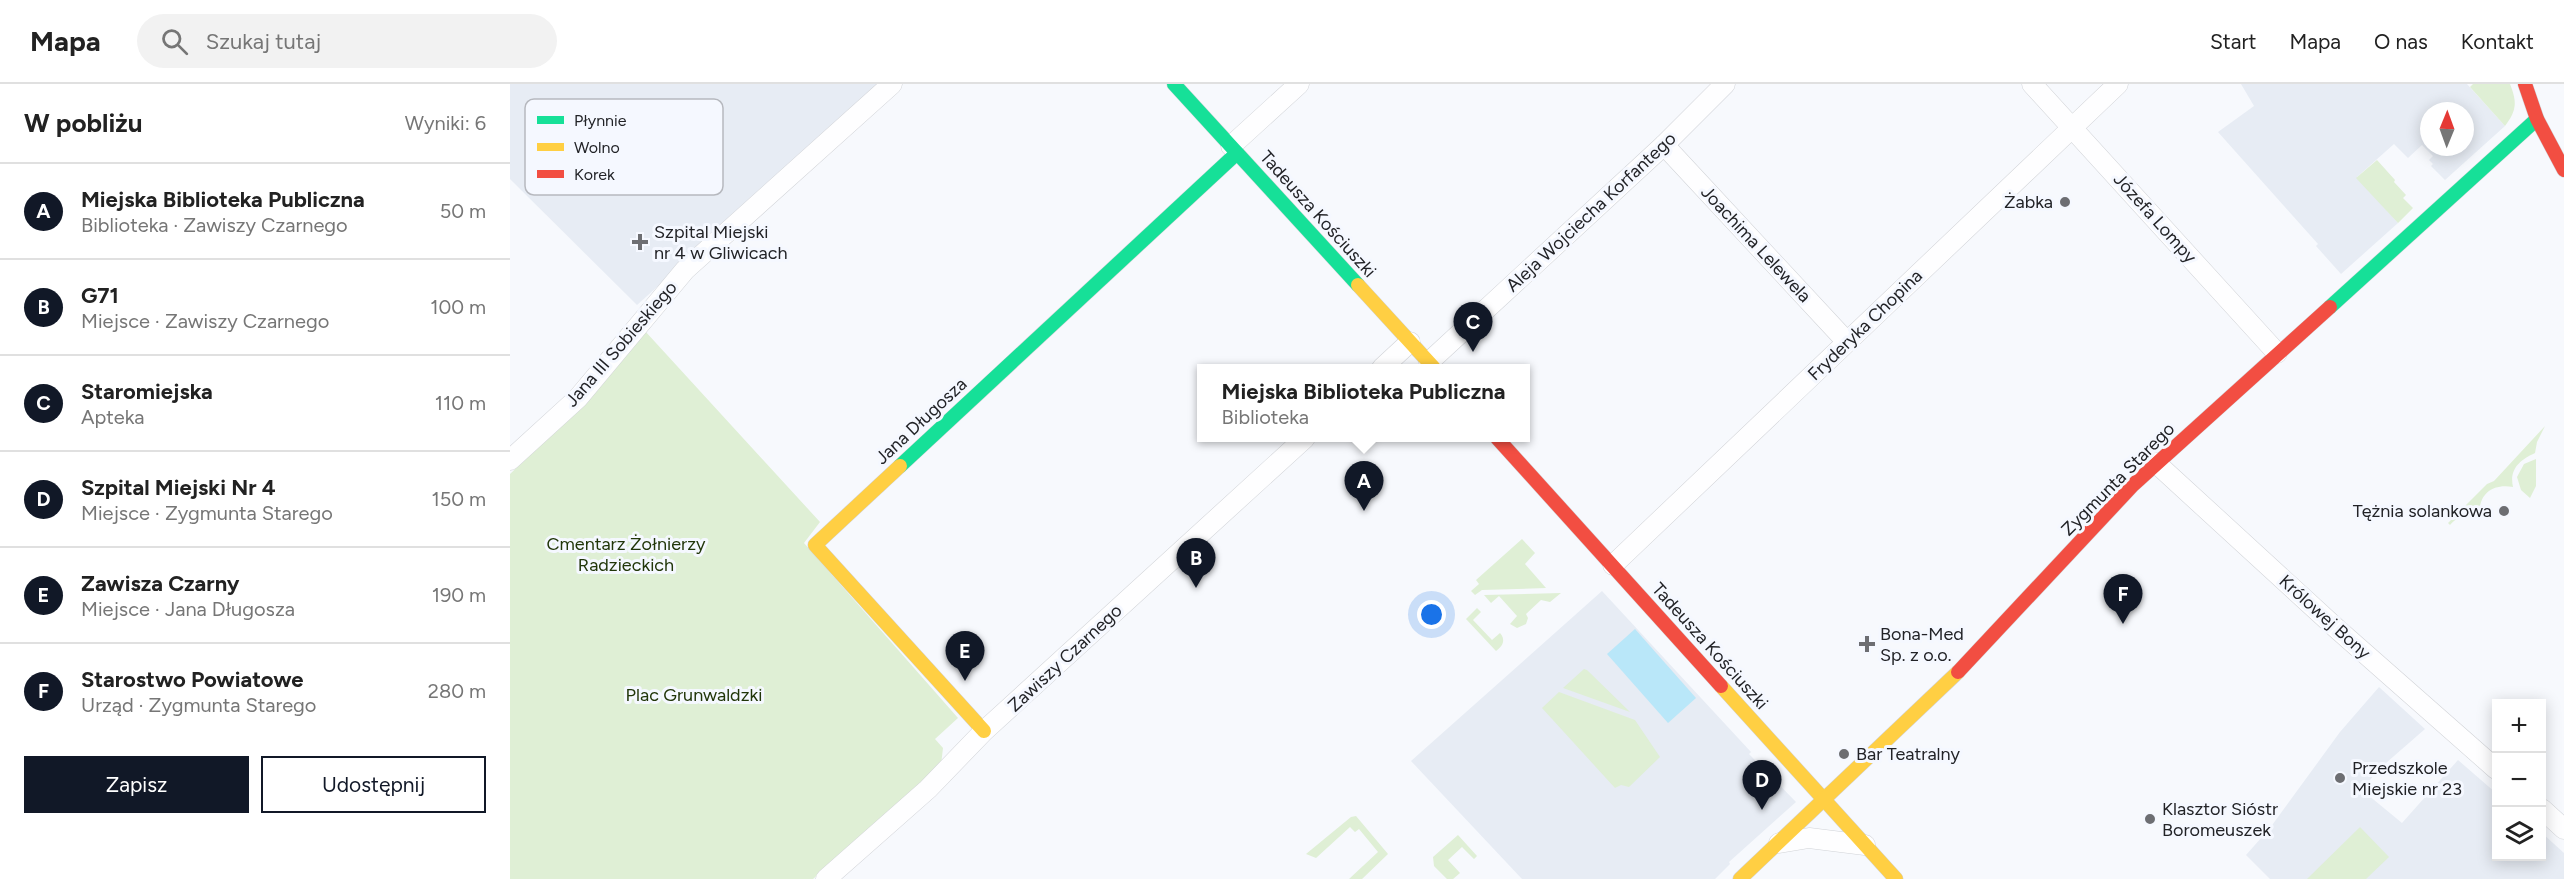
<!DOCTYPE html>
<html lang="pl">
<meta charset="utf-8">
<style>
:root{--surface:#fff;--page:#f2f2f2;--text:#222;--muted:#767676;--line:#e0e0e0;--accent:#111827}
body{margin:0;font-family:Figtree,sans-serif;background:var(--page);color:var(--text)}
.controls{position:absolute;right:18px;bottom:18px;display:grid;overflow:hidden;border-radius:0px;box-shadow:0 3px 15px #0003}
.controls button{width:54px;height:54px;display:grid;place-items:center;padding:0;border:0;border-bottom:2px solid var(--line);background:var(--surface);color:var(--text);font:30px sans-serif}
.compass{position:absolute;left:1910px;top:18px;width:54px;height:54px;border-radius:50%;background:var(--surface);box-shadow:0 3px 15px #0003;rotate:1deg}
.you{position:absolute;left:922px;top:531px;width:21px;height:21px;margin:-15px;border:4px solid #fff;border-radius:50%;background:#1a73e8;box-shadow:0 0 0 9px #1a73e833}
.badge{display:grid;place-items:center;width:39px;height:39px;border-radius:50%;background:var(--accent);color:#fff;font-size:20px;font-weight:700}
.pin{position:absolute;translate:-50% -50px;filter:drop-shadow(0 2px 3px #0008)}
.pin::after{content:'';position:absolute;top:32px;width:21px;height:18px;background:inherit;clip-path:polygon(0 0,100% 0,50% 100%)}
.popup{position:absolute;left:687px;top:280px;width:333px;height:78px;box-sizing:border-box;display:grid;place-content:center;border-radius:0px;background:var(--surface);filter:drop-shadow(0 2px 4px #0005);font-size:20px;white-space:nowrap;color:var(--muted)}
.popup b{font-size:22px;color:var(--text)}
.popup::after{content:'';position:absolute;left:50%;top:100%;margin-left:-12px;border:12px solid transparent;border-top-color:var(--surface)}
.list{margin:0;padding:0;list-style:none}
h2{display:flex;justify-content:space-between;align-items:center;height:78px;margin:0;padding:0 24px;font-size:26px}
h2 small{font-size:20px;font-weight:400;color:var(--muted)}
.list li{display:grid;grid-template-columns:39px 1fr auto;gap:18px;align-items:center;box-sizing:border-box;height:96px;padding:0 24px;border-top:2px solid var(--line)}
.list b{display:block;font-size:22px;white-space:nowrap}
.list p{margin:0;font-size:20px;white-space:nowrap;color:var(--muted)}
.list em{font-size:20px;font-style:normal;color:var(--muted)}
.actions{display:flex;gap:12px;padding:18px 24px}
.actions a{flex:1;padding:14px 0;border:2px solid var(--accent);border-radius:0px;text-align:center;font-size:21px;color:var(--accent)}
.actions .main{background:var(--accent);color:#fff}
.icon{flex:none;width:33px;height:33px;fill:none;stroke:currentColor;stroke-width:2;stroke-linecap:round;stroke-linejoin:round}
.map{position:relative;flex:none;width:2054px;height:795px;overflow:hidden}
header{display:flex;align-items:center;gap:36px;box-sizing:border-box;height:84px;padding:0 30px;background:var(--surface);border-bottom:2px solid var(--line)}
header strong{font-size:28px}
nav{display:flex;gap:33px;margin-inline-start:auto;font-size:21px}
.search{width:420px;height:54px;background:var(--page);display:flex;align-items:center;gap:15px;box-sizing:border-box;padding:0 21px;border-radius:33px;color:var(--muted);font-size:22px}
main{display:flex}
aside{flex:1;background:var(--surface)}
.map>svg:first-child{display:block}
</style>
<header>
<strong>Mapa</strong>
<div class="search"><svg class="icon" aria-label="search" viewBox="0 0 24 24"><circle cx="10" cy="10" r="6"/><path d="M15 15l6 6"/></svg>Szukaj tutaj</div>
<nav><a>Start</a><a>Mapa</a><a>O nas</a><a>Kontakt</a></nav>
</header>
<main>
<aside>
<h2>W pobliżu<small>Wyniki: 6</small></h2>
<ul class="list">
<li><span class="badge">A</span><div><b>Miejska Biblioteka Publiczna</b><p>Biblioteka · Zawiszy Czarnego</p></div><em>50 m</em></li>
<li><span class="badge">B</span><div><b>G71</b><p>Miejsce · Zawiszy Czarnego</p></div><em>100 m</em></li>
<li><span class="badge">C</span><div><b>Staromiejska</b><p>Apteka</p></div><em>110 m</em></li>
<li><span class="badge">D</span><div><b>Szpital Miejski Nr 4</b><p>Miejsce · Zygmunta Starego</p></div><em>150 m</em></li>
<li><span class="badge">E</span><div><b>Zawisza Czarny</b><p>Miejsce · Jana Długosza</p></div><em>190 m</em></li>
<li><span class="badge">F</span><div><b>Starostwo Powiatowe</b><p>Urząd · Zygmunta Starego</p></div><em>280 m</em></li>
</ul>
<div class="actions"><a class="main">Zapisz</a><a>Udostępnij</a></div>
</aside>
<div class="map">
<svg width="2054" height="795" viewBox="0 0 2054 795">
<rect width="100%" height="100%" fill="#f7f9fd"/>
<g fill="#e7ecf4" fill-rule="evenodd">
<path d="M0 0H373L127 221 0 95Z"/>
<path d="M1731 0H1957L1995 42 1935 96 1921 82 1923 80 1919 76 1923 72 1912 61 1898 74 1884 60 1847 93 1888 139 1831 190 1806 162 1808 160 1708 48 1744 22ZM1919 27H1955V63H1919Z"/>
<path d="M1092 507 1241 668 1239 670 1286 718 1219 778 1220 780 1205 795H1012L901 677Z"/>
<path d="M1869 603 1915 645 1868 686 1852 706 1892 739 1948 676 1986 709V772H2032V749L2054 769V795H1760L1736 771 1760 744 1830 648Z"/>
</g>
<g fill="#dfefd5">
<path d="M1963 0H2000C2007 18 2007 26 1995 42L1960 3Z"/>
<path d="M1867 76 1885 96 1884 98 1896 111 1893 114 1903 124 1888 139 1846 94Z"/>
<path d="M135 247 310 438 294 459 448 634 425 655 433 664 431 681 303 795H0V390L87 307Z"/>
<path d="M2035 342 2027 358 2025 369C2010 376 1999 385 2003 403 1982 399 1967 411 1970 433 1958 430 1949 431 1940 441L1938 439 1977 400 1984 397Z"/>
<path d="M2026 375V402L2020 414 2011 406 2007 393 2014 380Z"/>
<path d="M1012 455 1025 469 1015 480 1036 504 972 506 965 511 961 507 969 500 966 496Z"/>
<path d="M1051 509 1040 518 1031 516 1016 530 1018 534 1016 540 1007 544 1000 540 1007 532 989 512 981 519 974 511Z"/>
<path d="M967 524 971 528 963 536 982 556 990 549C996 556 993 562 986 567L956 535Z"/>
<path d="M1074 585 1077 586 1120 628 1053 604Z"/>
<path d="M1049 608 1125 636 1150 673 1119 703 1111 701 1105 704 1032 624Z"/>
<path d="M846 732 878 770 852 795H839L868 768 849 745 845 748 840 743 806 774 796 770 841 733Z"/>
<path d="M1850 743 1879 773 1856 795H1797Z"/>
<path d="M948 751 967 772 964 775 952 763 938 776 950 789 943 795H937L924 782 923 773Z"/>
</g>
<path fill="#b9e7f9" d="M1125 545 1186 614 1158 639 1097 570Z"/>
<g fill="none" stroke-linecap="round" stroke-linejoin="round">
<g stroke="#d1d3d7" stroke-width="21">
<g id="street">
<path d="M1522 0 1767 269"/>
<path d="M1154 61 1337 258"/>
<path d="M721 62 789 0"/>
<path d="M919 278 1154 61 1215 0"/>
<path d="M872 284 900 258"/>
<path d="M0 376 68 314 175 186 382 0"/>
<path d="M1646 379 1826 544 1986 685"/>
<path d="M1103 481 1608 0"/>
<path d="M2032 725 2054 745"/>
<path d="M1269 759 1299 754 1355 761"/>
<path d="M316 795 418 705 474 647 795 354"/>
</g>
</g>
<g stroke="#d1d3d7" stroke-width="15">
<g id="fast">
<path d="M664 0 848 201"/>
<path d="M1820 223 2027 35"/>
<path d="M390 382 727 69"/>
</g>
</g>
<g stroke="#d1d3d7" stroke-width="15">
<g id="slow">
<path d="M848 201 924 284"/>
<path d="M390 382 305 461 474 647"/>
<path d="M1211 602 1386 795"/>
<path d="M1230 795 1448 588"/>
</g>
</g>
<g stroke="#d1d3d7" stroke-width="15">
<g id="jam">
<path d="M2015 0 2027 35 2054 86"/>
<path d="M987 354 1211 602"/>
<path d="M1448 588 1623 401 1820 223"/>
</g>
</g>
<use href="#street" stroke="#fefeff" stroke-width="20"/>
<use href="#fast" stroke="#16e098" stroke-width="14"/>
<use href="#slow" stroke="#ffcf43" stroke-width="14"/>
<use href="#jam" stroke="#f24e42" stroke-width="14"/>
</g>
<g fill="#6d6e72" stroke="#f5f8ff" stroke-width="2">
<circle cx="1555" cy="118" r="6"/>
<path d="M127 149h6v6h6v6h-6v6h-6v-6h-6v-6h6z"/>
<circle cx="1994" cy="427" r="6"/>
<path d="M1354 551h6v6h6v6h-6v6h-6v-6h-6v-6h6z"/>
<circle cx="1334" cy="670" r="6"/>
<circle cx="1830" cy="694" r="6"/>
<circle cx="1640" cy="735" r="6"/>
</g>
<g text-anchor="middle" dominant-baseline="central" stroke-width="6" stroke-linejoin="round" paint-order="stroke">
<g font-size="18" fill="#222327" stroke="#f5f8ff" text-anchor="start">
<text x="1543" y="118" text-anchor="end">Żabka</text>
<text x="144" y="148">Szpital Miejski<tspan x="144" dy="21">nr 4 w Gliwicach</tspan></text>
<text x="1982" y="427" text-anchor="end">Tężnia solankowa</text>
<text x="1370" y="550">Bona-Med<tspan x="1370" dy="21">Sp. z o.o.</tspan></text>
<text x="1346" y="670">Bar Teatralny</text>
<text x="1842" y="684">Przedszkole<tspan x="1842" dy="21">Miejskie nr 23</tspan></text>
<text x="1652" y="725">Klasztor Sióstr<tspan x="1652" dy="21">Boromeuszek</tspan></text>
</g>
<g font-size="18" fill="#222327" stroke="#f5f8ff">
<text transform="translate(1081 128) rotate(-43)">Aleja Wojciecha Korfantego</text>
<text transform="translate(808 130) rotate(48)">Tadeusza Kościuszki</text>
<text transform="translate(1645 134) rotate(48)">Józefa Lompy</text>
<text transform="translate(1246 160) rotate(47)">Joachima Lelewela</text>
<text transform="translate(1355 241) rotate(-44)">Fryderyka Chopina</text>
<text transform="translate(111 260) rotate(-49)">Jana III Sobieskiego</text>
<text transform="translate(411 337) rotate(-43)">Jana Długosza</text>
<text transform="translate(1608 395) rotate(-45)">Zygmunta Starego</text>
<text transform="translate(1815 533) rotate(42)">Królowej Bony</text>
<text transform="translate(1200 562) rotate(48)">Tadeusza Kościuszki</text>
<text transform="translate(555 574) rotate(-43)">Zawiszy Czarnego</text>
</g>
<g font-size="18" fill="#213609" stroke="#f5f8ff">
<text x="116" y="460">Cmentarz Żołnierzy<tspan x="116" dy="21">Radzieckich</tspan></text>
<text x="184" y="611">Plac Grunwaldzki</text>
</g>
</g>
<rect x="15" y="15" width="198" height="96" rx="9" fill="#f5f8ff" stroke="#b6b8be" stroke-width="1.5"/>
<rect x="27" y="32" width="27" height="8" fill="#16e098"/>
<rect x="27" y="59" width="27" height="8" fill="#ffcf43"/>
<rect x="27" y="86" width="27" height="8" fill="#f24e42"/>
<g font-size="16" fill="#222327">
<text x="64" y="42">Płynnie</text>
<text x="64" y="69">Wolno</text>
<text x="64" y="96">Korek</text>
</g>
</svg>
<div class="controls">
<button>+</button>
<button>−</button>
<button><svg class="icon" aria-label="layers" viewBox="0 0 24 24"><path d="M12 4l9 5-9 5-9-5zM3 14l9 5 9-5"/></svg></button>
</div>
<svg class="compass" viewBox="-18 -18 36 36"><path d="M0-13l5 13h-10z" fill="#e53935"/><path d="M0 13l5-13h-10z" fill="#767676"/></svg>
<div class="you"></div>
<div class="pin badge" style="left:854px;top:427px">A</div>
<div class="popup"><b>Miejska Biblioteka Publiczna</b>Biblioteka</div>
<div class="pin badge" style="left:686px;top:504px">B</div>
<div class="pin badge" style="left:963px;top:268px">C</div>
<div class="pin badge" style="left:1252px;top:726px">D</div>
<div class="pin badge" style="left:455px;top:597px">E</div>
<div class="pin badge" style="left:1613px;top:540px">F</div>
</div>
</main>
